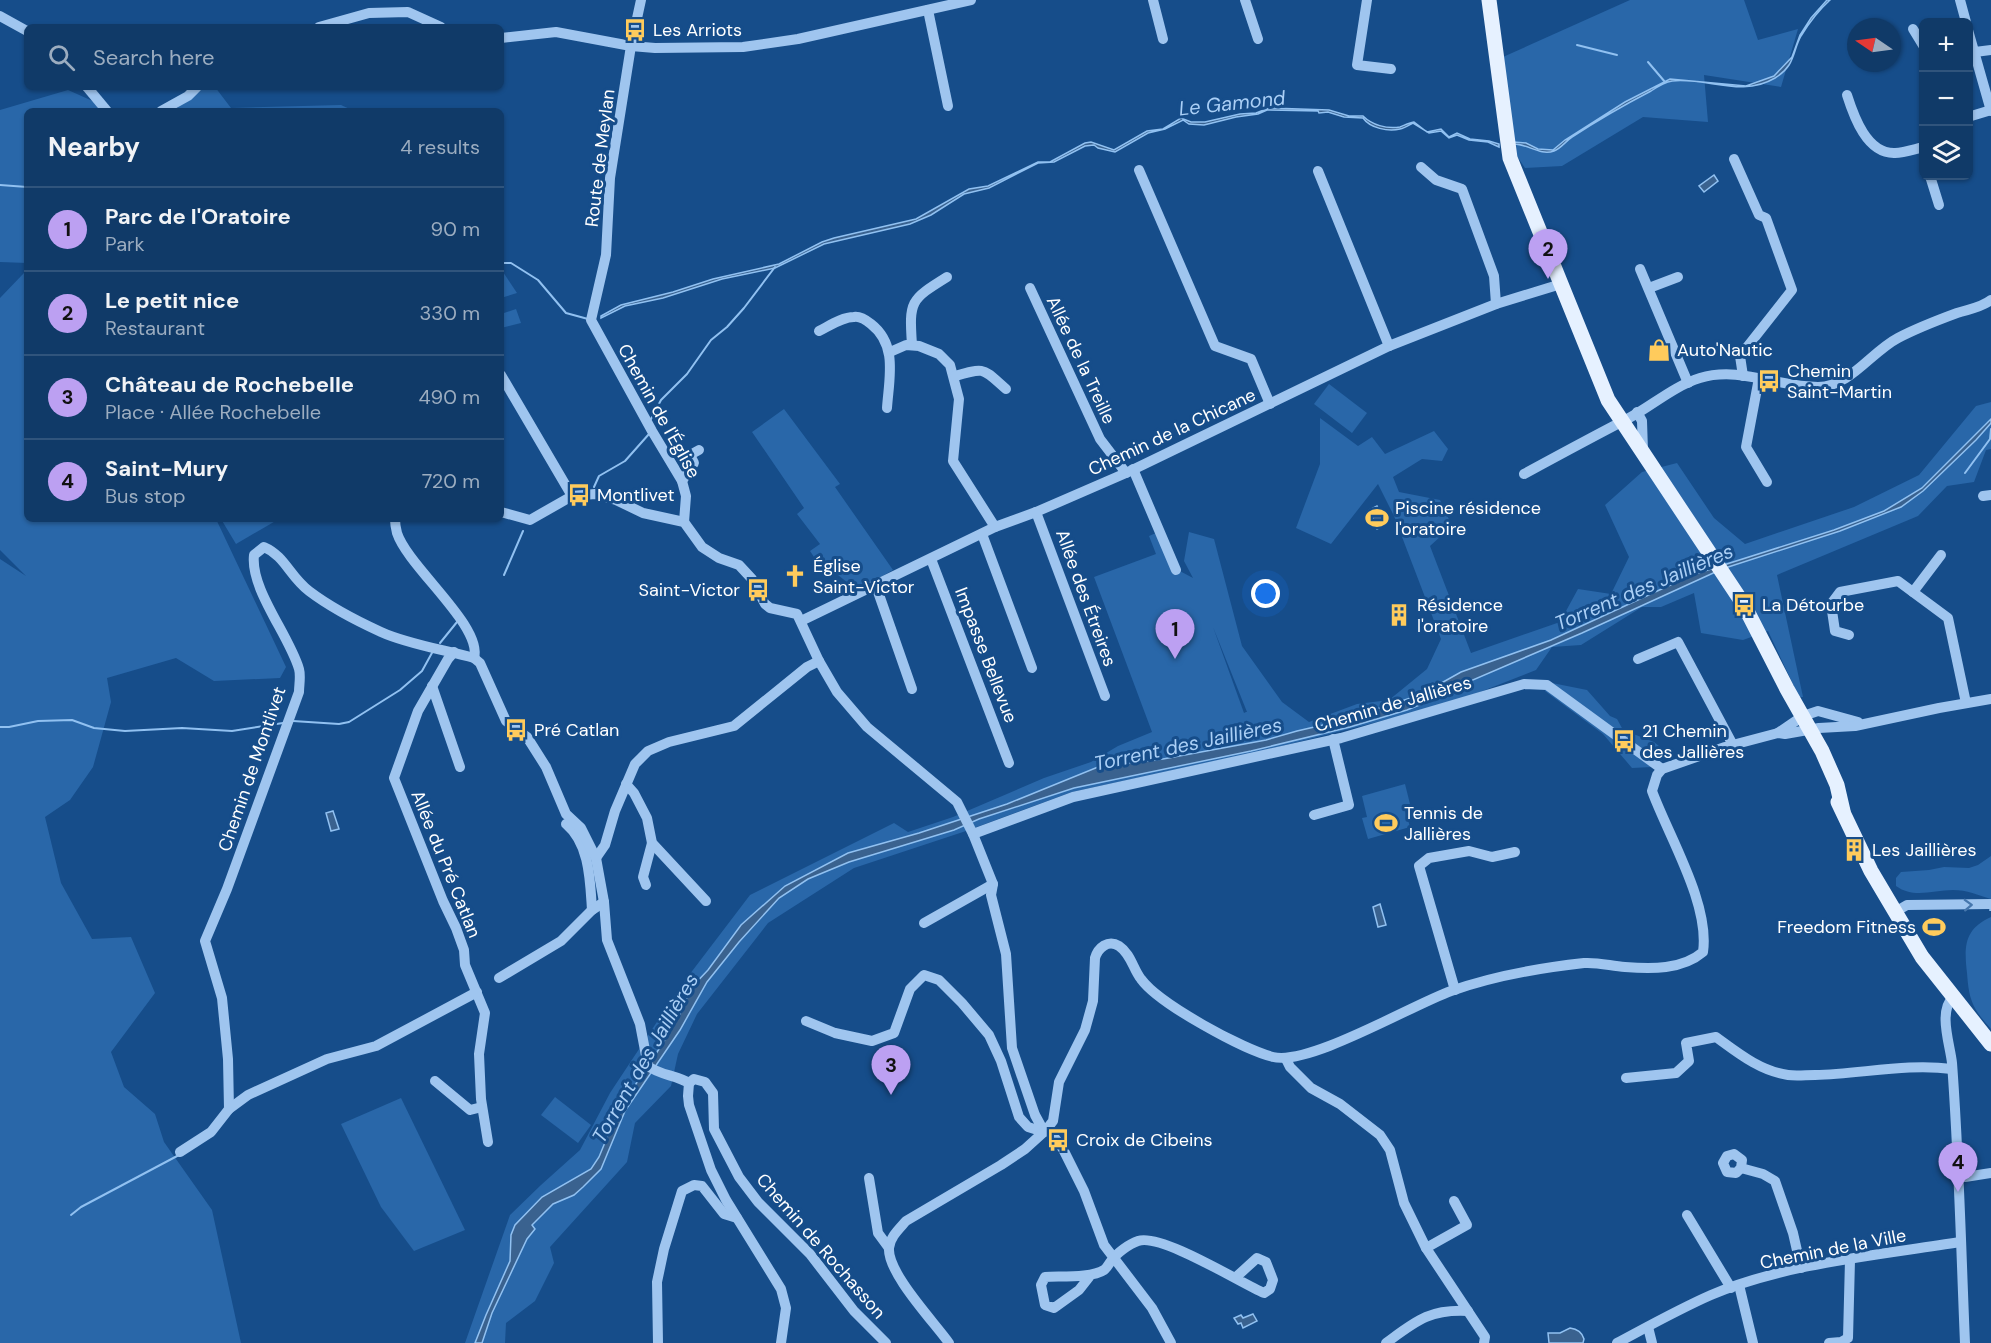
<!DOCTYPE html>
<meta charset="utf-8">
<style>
:root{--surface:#103a68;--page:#1e4571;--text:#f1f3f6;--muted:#9cadc0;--line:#30547c;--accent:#bca0f2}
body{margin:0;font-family:"DM Sans",sans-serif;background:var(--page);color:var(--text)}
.controls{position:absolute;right:18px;top:18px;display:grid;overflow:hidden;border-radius:9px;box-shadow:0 2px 4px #0004}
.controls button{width:54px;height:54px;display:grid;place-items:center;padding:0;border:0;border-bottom:2px solid var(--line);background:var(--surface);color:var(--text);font:30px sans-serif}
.compass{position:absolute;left:1847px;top:18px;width:54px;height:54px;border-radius:50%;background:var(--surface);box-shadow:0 2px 4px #0004;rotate:283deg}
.you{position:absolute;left:1266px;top:594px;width:21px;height:21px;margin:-15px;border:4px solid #fff;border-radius:50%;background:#1a73e8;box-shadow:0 0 0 9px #1a73e833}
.badge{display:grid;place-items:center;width:39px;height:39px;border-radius:50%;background:var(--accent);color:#111;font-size:20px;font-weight:700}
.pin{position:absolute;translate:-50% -50px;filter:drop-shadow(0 2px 3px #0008)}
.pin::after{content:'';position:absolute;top:32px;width:21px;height:18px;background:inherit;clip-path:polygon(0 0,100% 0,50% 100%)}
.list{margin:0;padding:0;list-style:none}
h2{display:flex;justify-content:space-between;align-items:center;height:78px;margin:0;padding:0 24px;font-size:26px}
h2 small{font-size:20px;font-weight:400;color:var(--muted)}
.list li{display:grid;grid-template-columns:39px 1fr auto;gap:18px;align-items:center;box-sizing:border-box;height:84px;padding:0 24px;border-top:2px solid var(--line)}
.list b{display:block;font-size:22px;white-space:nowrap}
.list p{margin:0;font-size:20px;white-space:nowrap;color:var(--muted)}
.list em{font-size:20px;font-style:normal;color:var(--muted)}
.icon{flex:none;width:33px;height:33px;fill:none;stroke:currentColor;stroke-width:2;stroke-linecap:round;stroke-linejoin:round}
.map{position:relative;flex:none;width:1991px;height:1343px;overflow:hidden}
.search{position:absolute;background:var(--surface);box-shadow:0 2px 4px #0004;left:24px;top:24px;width:480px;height:66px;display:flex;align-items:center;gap:15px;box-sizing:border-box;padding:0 21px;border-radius:9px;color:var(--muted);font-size:22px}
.panel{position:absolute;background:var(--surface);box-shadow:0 2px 4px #0004;left:24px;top:108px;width:480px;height:414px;border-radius:9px}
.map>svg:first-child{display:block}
</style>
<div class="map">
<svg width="1991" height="1343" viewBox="0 0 1991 1343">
<rect width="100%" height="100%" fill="#164d8a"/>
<g fill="#2967a9" fill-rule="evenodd">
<path d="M1630 0H1744L1758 40 1798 29 1781 87 1704 75 1708 122 1643 117 1562 166 1525 168 1502 134 1494 61Z"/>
<path d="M198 87H215L231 108 341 105 354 111H174Z"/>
<path d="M68 90 115 111H27V263L0 262V110Z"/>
<path d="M501 269 517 293 501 298Z"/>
<path d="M27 272V519H216L286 667 280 678 214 681 176 658 107 678 111 702 93 767 70 800 45 817 61 883 92 939 131 937 155 993 111 1052 124 1087 155 1114 164 1142 212 1210 241 1343H0V559L26 576 0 550V298L24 273Z"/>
<path d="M516 309 521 323 501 328V314Z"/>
<path d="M1329 384 1367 413 1352 433 1314 404Z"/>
<path d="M1991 402V449L1986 450 1974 482 1947 486 1918 516 1777 575 1803 697H1799L1768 631 1743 640 1701 633 1694 593 1661 607H1642L1581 645 1552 647 1536 670 1475 694 1397 717 1262 751 1072 792 966 831 854 868 768 923 697 1014 678 1054 671 1086 635 1123 627 1162 550 1247 554 1263 535 1301 506 1323 505 1343H465L510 1215 541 1185 580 1150 610 1093 680 987 750 895 894 823 908 832 953 817 1044 778 1091 762 1118 746 1152 732 1094 577 1156 554 1149 536 1156 533 1176 569 1193 578 1184 561 1189 532 1214 539 1242 646 1282 702 1309 722 1357 704 1389 700 1427 669 1441 639 1394 516 1378 484 1331 544 1296 528 1320 464V418L1358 446 1372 437 1385 454 1434 431 1448 449 1442 461 1422 459 1393 477 1399 492 1440 500 1452 526 1430 546 1471 653 1560 622 1578 589 1611 594 1629 557 1605 505 1642 472 1677 463 1714 518 1745 544 1854 507 1919 475 1976 406ZM1213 627 1247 712H1246L1244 713Z"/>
<path d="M784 409 840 484 835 487 893 570 854 592 853 587 833 571 826 575 810 551 820 544 797 514 804 508 752 432Z"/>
<path d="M221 519H279L236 544Z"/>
<path d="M1547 682 1587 690 1610 716 1617 719 1623 730 1654 742 1670 755 1652 767 1632 768 1603 734 1545 691Z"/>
<path d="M1405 784 1410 804 1404 806 1410 827 1368 839 1362 818 1367 817 1362 796Z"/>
<path d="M1991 856V899C1978 895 1967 890 1953 890 1933 890 1914 899 1896 886V878L1901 872 1929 870 1944 867 1969 868 1978 865Z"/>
<path d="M1991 917V1029C1986 1023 1980 1017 1976 1010 1969 998 1968 986 1967 973 1964 947 1964 929 1991 917Z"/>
<path d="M555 1097 591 1125 578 1143 541 1115Z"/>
<path d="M401 1098 465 1230 414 1251 381 1207 341 1124Z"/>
</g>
<g fill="#3a628f" stroke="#91c1f1" stroke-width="1.5">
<path d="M1827 0H1830C1819 10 1809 23 1801 36 1792 52 1796 65 1775 78 1741 98 1708 77 1672 81 1665 82 1657 87 1651 91 1624 105 1598 120 1572 137 1566 141 1560 149 1554 151 1540 156 1528 144 1514 144V142L1526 143 1538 149 1553 150 1565 140 1625 102 1670 79 1746 86 1774 76 1792 57 1800 35 1811 18Z"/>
<path d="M1269 108 1329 110 1349 116H1363C1372 125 1386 129 1400 127 1405 125 1409 123 1414 122L1427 132 1441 129 1449 137 1457 133 1470 139 1489 141 1499 144V147L1488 142 1469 140 1457 135 1449 138 1441 131 1429 133 1413 123C1409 125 1405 128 1400 129 1388 132 1370 128 1363 118L1344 117 1328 112 1319 113 1318 111 1267 110 1258 114 1236 117 1204 125 1189 124 1183 120 1165 129 1148 133 1115 152 1098 148 1094 145 1085 146 1054 162 1038 163 989 188 964 194 931 215 910 224 824 244 775 268 722 279 663 298 625 306 601 318V316L621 305 673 292 713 279 779 264 822 242 834 238 916 219 969 189 988 186 1038 162H1050L1085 143 1091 142 1114 150 1147 131 1163 129 1181 118 1191 122H1205L1240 114 1256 113Z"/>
<path d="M1714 175 1718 181 1704 192 1699 186Z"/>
<path d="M1991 419V423L1976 440 1923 491 1901 507 1840 531 1722 569 1582 633 1454 688 1452 692 1407 710 1350 727 1251 751 1074 788 979 819 954 830 849 862 808 879 779 898 739 942 707 982 680 1030 625 1111 601 1169 583 1187 574 1195 553 1204 532 1225 535 1229 527 1239 492 1313 482 1343H475L486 1315 510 1261 511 1235 515 1225 542 1197 591 1169 599 1157 618 1111 661 1046 680 1014 691 988 708 970 741 925 785 886 848 853 919 833 1007 804 1098 767 1163 759 1266 740 1297 731 1336 722 1420 695 1461 672 1551 640 1692 575 1834 530 1884 511 1922 488Z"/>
<path d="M1377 506 1386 525 1377 529 1369 510Z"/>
<path d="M333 811 339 829 331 831 326 813Z"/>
<path d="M1380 904 1386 925 1378 927 1373 907Z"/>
<path d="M1253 1314 1257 1321 1243 1328 1241 1323 1238 1324 1234 1318 1241 1315 1243 1318Z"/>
<path d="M1570 1328C1578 1329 1582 1332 1584 1339L1583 1343H1549L1548 1333H1560Z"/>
</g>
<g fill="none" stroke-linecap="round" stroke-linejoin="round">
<g stroke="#91c1f1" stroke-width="2">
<path d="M1577 45 1617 55"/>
<path d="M1648 62 1665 82"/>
<path d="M0 185 27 187"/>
<path d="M501 263H511L538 280 566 313 588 319"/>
<path d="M651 419 661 400 687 374 711 340 727 327 744 308 775 267"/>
<path d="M1965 473 1990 439 1991 429"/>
<path d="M594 487 599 476 625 461 649 434"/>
<path d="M504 575 523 531"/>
<path d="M440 643 457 622"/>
<path d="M293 721 339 724 349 722 400 690 422 671 433 651"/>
<path d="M0 727H9L38 721 72 720 94 728 125 731 182 728 232 731 283 723"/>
<path d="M1990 910H1991"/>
<path d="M71 1215 81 1207 179 1155"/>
</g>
<g stroke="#9fc5ef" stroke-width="10">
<path d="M641 0 631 46 610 178 606 255 591 320 652 431 682 481 686 496 684 522"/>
<path d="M1153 0 1163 39"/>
<path d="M1245 0 1258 39"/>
<path d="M1367 0 1357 65 1391 69"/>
<path d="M1960 0 1966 22"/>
<path d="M928 10 948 106"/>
<path d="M0 16 27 31"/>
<path d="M319 27 369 13 408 12 441 27"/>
<path d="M1913 29 1924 47"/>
<path d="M1968 30 1991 111"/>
<path d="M501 38 556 32 631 46 655 48 743 47 798 39 971 0"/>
<path d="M1975 52 1991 50"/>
<path d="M87 87 107 111"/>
<path d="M1847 95C1854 117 1867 154 1895 153 1904 153 1915 149 1924 147"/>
<path d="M161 111 188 96 197 87"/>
<path d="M1968 117 1991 110"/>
<path d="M1734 159 1759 215 1766 218 1792 290 1740 356 1743 376"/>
<path d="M1421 167 1436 180 1462 189 1494 276 1496 304"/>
<path d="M1139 170 1215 346 1251 359 1270 404"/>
<path d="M1318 171 1389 346"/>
<path d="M1930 176 1939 205"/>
<path d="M1640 269 1688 383"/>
<path d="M1030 288 1100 439 1126 473"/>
<path d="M1649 288 1678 277"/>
<path d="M819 331C829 326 842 317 854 317 860 316 866 320 871 324 898 345 889 378 887 408"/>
<path d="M912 345C909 301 910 300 947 277"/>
<path d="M890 352 906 345 919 346 939 354 950 365 959 399 953 461 995 527"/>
<path d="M501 375 572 496"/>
<path d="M955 376C986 367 982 368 1006 389"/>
<path d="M1759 378 1746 447 1767 482"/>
<path d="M1637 412 1642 421 1643 451"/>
<path d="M1133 469 1176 570"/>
<path d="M1524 474C1559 455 1594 436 1629 418 1653 405 1674 386 1700 378 1739 366 1778 387 1818 387 1850 387 1871 352 1898 338 1917 328 1938 320 1957 313 1969 309 1981 308 1991 300"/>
<path d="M682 481 694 463 690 455 699 450"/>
<path d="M1983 496 1991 495"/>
<path d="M501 512 530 520 572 496 595 494 616 500 643 513 684 522 702 547 719 558 739 565 752 579 765 604 770 608 797 614 819 661 837 692 867 727 957 802 973 834 993 884 991 895 1006 954 1012 1048 1035 1115 1041 1126 1052 1134 1063 1149 1084 1191 1104 1245 1152 1308 1171 1343"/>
<path d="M1036 512 1105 696"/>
<path d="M395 519C395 523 396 529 397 533 408 567 483 626 474 658"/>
<path d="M982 534 1032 668"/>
<path d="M931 559 1009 763"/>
<path d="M876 586 912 689"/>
<path d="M1913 592 1941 555"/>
<path d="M801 621 995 527 1036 512 1126 473 1389 346 1496 304 1561 284"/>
<path d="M1849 635 1835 631 1831 604 1840 592 1898 581 1948 618 1966 703"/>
<path d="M454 652 448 659 418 711 394 778 443 901 456 928 464 950 465 965 485 1013 479 1054 481 1099 488 1142"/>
<path d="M1638 659 1678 642 1733 745"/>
<path d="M432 686 460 767"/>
<path d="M1778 733 1803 716 1818 711 1858 722"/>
<path d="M626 784 634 793 647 818 652 843 706 901"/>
<path d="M1314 815 1349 805 1333 739"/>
<path d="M566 824C590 844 590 881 592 910"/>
<path d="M973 834 1073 797 1341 738 1524 684 1547 685 1662 769"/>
<path d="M596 858 605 845 615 811 635 764 648 751 669 742 734 726 807 667 819 661"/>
<path d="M646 885 643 877 652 843"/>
<path d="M1895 912 1907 905 1991 904"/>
<path d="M924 923 993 884"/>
<path d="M499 978 561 941 592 910 604 902"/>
<path d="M1455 990 1419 866 1429 858 1469 851 1492 857 1515 852"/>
<path d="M1953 997C1938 1012 1950 1044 1952 1063 1959 1156 1961 1250 1965 1343"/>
<path d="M806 1021 835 1033 872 1041 894 1033 910 989 924 975 939 980 962 1003 989 1035 1001 1061 1019 1117 1028 1127 1044 1132"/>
<path d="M1286 1059 1290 1067 1311 1088 1340 1104 1380 1135 1390 1150 1404 1203 1426 1248 1485 1337 1484 1343"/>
<path d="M1626 1078 1676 1073 1689 1061 1686 1043 1716 1037C1738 1053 1760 1071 1788 1075 1796 1076 1806 1075 1815 1075 1861 1074 1907 1063 1952 1069"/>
<path d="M435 1081 470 1110 482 1107"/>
<path d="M689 1083 694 1079 705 1082 713 1093 714 1129 739 1177 758 1202 810 1254 854 1311 886 1343"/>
<path d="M689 1083 688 1096 689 1105 711 1170 726 1200 781 1289 786 1308 781 1343"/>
<path d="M229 1109 228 1059 222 998 205 941 227 889 299 692C299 685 301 676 299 669 289 635 250 589 254 555L264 547C285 556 290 577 309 591 330 607 357 621 381 632 407 644 445 650 474 658L480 663 506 721 527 737 546 767 566 814 581 828 596 858 604 902 607 940 640 1024 648 1066C659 1075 676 1075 689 1083"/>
<path d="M180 1152 211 1132 229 1109 248 1095 327 1059 376 1046 477 992"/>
<path d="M1741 1168 1736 1173 1727 1172 1723 1163 1727 1156 1734 1154 1742 1160 1741 1168 1763 1174 1775 1181 1793 1233 1801 1268"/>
<path d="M1957 1176 1965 1177 1991 1173"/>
<path d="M869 1178 878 1233 889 1248"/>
<path d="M1687 1215 1731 1288"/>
<path d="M1426 1248 1467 1225 1454 1201"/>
<path d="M1090 1276 1079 1290 1054 1308 1045 1305 1041 1285 1045 1277C1061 1276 1092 1278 1104 1270 1107 1268 1109 1263 1112 1260 1117 1253 1129 1244 1138 1241 1161 1233 1239 1282 1264 1293L1270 1289 1273 1280 1266 1262 1257 1258 1235 1278"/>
<path d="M1739 1285 1753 1343"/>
<path d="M1648 1327 1652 1343"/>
<path d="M658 1343 657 1282 664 1249 682 1191 694 1185 702 1186 724 1214 737 1218"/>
<path d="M949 1343C935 1323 887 1273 889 1248 890 1237 899 1229 906 1221L1001 1165 1025 1149 1046 1130 1053 1121 1059 1082 1085 1030 1093 1001 1095 958C1098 948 1108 939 1119 946 1131 954 1133 969 1141 979 1159 1004 1244 1050 1273 1057 1309 1066 1412 1005 1451 991 1493 976 1539 968 1584 963 1598 962 1611 966 1625 967 1651 969 1682 970 1703 952 1710 904 1669 837 1652 791L1657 775 1662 769 1725 747 1778 733 1785 734 1819 728 1855 726 1939 708 1991 699"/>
<path d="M1386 1343C1416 1321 1429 1309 1468 1311"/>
<path d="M1617 1343C1647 1327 1679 1309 1711 1295 1786 1263 1880 1255 1960 1242"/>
<path d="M1829 1343 1841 1342 1848 1338 1850 1260"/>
</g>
<g stroke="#e6f1ff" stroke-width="15">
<path d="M1489 0 1510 158 1608 400 1744 605 1787 689 1822 751 1837 785 1843 811"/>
<path d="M1838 802 1871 871 1922 957 1991 1044"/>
</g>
</g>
<defs><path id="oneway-chevron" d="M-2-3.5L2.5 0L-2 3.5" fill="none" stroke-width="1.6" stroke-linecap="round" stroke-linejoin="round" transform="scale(1.5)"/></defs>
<use stroke="#4677ad" href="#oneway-chevron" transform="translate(1968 905) rotate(-2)"/>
<defs>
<g id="bus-bare" transform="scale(1.8)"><path d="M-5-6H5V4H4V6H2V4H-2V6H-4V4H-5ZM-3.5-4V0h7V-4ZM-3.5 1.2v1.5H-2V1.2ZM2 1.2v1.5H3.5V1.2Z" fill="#ffcb5c" stroke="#164d8a" stroke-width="2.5" paint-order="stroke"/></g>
<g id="shop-bare" transform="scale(1.8)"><path d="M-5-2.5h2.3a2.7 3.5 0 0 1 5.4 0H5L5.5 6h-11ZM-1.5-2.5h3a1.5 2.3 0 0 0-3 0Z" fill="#ffcb5c" stroke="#164d8a" stroke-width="2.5" paint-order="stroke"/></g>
<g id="stadium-bare" transform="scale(1.8)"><path d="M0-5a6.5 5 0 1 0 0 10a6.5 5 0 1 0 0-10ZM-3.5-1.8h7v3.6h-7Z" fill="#ffcb5c" stroke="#164d8a" stroke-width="2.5" paint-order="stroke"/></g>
<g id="church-bare" transform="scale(1.8)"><path d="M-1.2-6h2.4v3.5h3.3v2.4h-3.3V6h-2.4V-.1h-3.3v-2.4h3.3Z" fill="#ffcb5c" stroke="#164d8a" stroke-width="2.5" paint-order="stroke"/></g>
<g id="building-bare" transform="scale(1.8)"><path d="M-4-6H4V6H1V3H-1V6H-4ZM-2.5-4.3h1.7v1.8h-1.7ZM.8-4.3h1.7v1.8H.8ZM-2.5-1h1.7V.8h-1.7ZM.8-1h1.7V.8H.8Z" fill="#ffcb5c" stroke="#164d8a" stroke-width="2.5" paint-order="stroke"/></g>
</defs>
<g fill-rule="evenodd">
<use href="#bus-bare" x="635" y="30"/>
<use href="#shop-bare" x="1659" y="350"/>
<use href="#bus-bare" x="1769" y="381"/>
<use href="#bus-bare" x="579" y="495"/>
<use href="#stadium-bare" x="1377" y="518"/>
<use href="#church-bare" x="795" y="576"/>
<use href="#bus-bare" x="758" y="590"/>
<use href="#bus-bare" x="1744" y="605"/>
<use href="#building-bare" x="1399" y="615"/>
<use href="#bus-bare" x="516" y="730"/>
<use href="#bus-bare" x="1624" y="741"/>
<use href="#stadium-bare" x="1386" y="823"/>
<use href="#building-bare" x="1854" y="850"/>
<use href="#stadium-bare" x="1934" y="927"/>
<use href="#bus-bare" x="1058" y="1140"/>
</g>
<g text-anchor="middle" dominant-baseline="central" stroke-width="6" stroke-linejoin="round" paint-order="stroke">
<g font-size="18" fill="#fff" stroke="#164d8a" text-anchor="start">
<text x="653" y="30">Les Arriots</text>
<text x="1677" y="350">Auto'Nautic</text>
<text x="1787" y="371">Chemin<tspan x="1787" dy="21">Saint-Martin</tspan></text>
<text x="597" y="495">Montlivet</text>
<text x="1395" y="508">Piscine résidence<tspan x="1395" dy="21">l'oratoire</tspan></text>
<text x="813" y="566">Église<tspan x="813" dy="21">Saint-Victor</tspan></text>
<text x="740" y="590" text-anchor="end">Saint-Victor</text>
<text x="1417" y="605">Résidence<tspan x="1417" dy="21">l'oratoire</tspan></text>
<text x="1762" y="605">La Détourbe</text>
<text x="534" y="730">Pré Catlan</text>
<text x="1642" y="731">21 Chemin<tspan x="1642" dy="21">des Jallières</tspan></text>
<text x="1404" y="813">Tennis de<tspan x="1404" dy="21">Jallières</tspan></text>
<text x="1872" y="850">Les Jaillières</text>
<text x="1916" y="927" text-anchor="end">Freedom Fitness</text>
<text x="1076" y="1140">Croix de Cibeins</text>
</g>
<g font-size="18" fill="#fff" stroke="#164d8a">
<text transform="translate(600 158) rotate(-83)">Route de Meylan</text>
<text transform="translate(1081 360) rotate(65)">Allée de la Treille</text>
<text transform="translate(659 411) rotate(61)">Chemin de l'Église</text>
<text transform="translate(1172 432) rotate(-25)">Chemin de la Chicane</text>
<text transform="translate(1086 598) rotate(70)">Allée des Étreires</text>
<text transform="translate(986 655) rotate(69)">Impasse Bellevue</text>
<text transform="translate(1393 704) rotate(-16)">Chemin de Jallières</text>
<text transform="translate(252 769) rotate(-71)">Chemin de Montlivet</text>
<text transform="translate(446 864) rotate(68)">Allée du Pré Catlan</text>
<text transform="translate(821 1246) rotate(49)">Chemin de Rochasson</text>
<text transform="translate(1833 1249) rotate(-11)">Chemin de la Ville</text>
</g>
<g font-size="20" font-style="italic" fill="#aacff6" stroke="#164d8a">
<text transform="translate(1232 103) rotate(-6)">Le Gamond</text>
<text transform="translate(1644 587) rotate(-23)">Torrent des Jaillières</text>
<text transform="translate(1188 744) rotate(-12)">Torrent des Jaillières</text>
<text transform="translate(645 1058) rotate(-60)">Torrent des Jaillières</text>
</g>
</g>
</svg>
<div class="controls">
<button>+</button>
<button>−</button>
<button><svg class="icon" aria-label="layers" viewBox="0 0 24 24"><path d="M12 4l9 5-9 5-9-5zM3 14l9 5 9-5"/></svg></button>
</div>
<svg class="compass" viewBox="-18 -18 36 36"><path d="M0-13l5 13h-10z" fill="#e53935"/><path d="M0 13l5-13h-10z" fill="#9cadc0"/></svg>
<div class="you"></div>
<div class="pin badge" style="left:1175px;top:659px">1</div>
<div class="pin badge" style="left:1548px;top:279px">2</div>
<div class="pin badge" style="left:891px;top:1095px">3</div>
<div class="pin badge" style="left:1958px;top:1192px">4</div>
<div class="search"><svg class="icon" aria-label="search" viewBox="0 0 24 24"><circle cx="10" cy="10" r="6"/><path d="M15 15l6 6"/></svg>Search here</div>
<section class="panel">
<h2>Nearby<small>4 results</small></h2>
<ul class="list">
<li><span class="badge">1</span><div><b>Parc de l'Oratoire</b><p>Park</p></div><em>90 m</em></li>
<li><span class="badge">2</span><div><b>Le petit nice</b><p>Restaurant</p></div><em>330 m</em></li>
<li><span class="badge">3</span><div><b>Château de Rochebelle</b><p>Place · Allée Rochebelle</p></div><em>490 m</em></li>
<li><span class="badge">4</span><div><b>Saint-Mury</b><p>Bus stop</p></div><em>720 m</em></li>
</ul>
</section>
</div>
